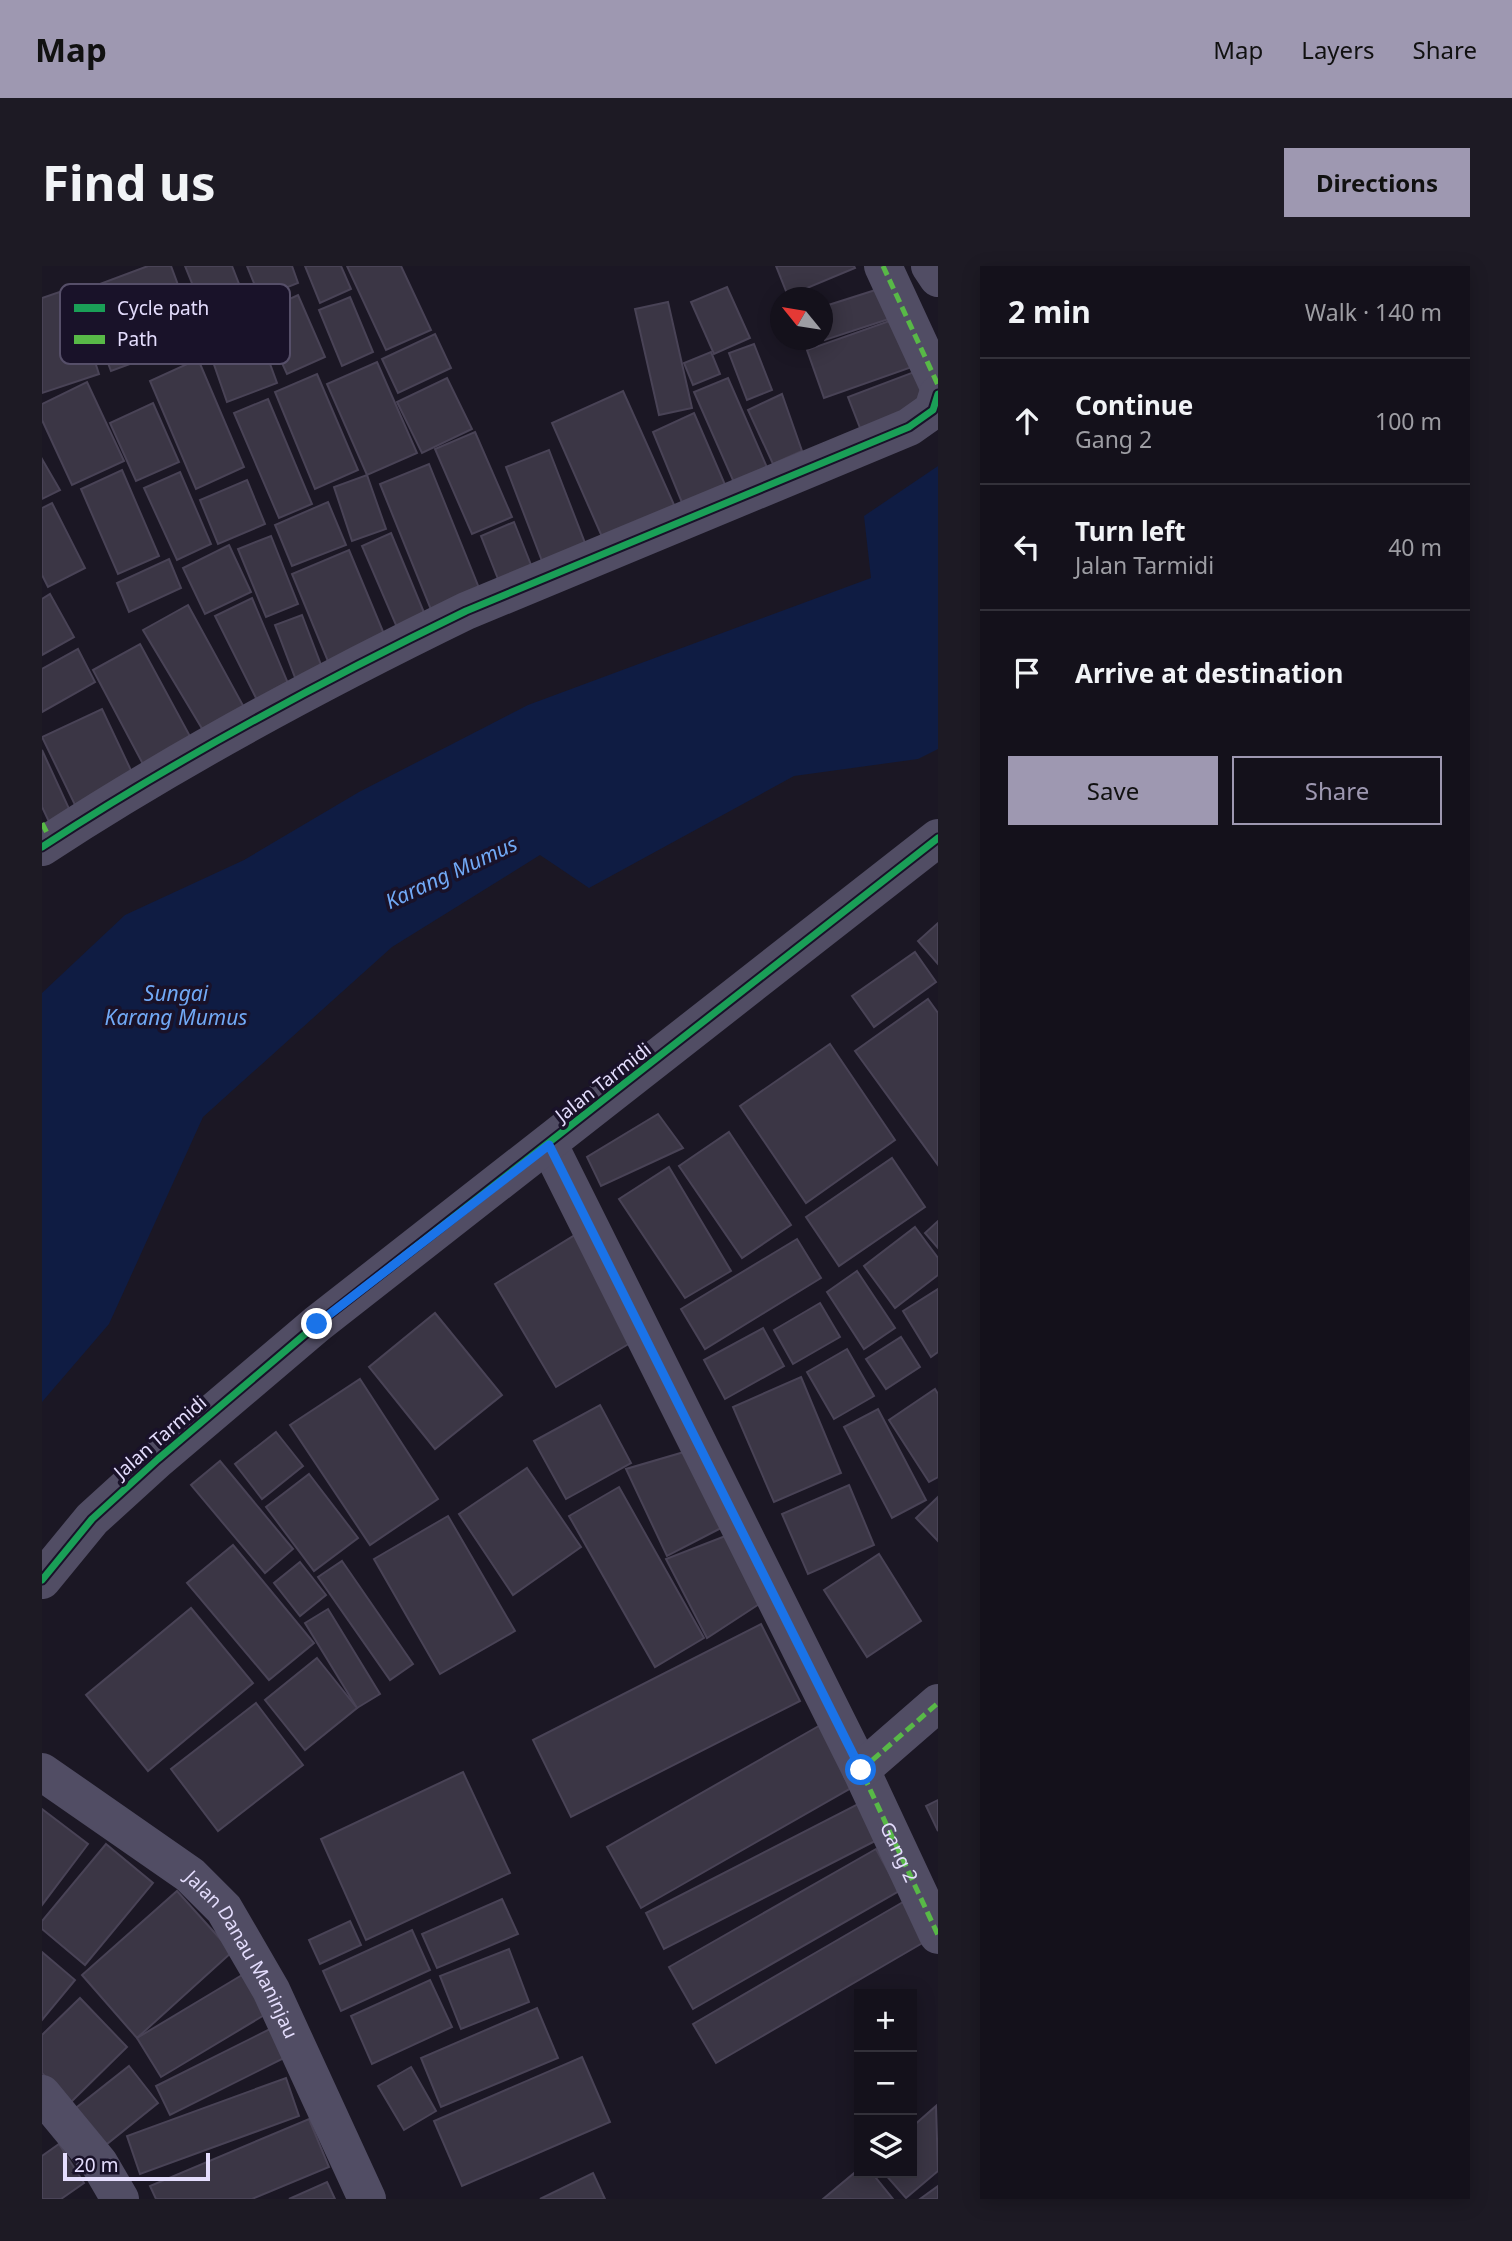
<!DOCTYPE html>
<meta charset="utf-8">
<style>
:root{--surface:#14111b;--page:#1d1a24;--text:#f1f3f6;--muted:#9d9da3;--line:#33313a;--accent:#9e98b1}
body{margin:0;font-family:"Noto Sans",sans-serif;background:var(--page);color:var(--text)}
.controls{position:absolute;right:21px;bottom:21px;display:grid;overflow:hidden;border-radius:0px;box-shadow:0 4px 18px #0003}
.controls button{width:63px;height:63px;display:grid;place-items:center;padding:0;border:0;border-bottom:2px solid var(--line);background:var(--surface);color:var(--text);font:35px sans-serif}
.compass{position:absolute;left:728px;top:21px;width:63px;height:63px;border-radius:50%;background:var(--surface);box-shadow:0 4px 18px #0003;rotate:300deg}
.scale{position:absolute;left:21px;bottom:18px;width:147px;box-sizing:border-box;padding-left:7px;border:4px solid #e4ddfd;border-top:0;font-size:19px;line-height:24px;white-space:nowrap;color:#e4ddfd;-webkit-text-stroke:5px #191229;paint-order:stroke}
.stop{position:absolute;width:21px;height:21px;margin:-16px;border:5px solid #1a73e8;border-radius:50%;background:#fff}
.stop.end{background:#1a73e8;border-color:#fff;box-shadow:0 2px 7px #0008}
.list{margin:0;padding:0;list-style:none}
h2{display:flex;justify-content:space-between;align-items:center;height:91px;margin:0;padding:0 28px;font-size:30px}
h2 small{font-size:23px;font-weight:400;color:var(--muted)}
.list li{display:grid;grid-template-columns:46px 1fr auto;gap:21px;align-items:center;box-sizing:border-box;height:126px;padding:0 28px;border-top:2px solid var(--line)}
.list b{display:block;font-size:26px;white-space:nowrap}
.list p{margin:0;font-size:23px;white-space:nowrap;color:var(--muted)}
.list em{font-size:23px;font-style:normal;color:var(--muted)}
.actions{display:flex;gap:14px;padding:21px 28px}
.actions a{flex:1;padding:16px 0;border:2px solid var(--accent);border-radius:0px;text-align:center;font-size:24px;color:var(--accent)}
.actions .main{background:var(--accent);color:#111}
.icon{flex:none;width:38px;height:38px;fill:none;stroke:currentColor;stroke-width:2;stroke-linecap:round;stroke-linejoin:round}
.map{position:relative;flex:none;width:896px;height:1933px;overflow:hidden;border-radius:0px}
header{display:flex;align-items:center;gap:42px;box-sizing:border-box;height:98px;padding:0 35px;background:var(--accent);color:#111}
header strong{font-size:33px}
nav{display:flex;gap:38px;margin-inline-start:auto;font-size:24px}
.intro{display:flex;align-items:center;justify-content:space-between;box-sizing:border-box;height:168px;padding:0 42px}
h1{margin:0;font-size:49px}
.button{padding:18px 32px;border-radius:0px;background:var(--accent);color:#111;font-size:24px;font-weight:700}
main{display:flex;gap:42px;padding:0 42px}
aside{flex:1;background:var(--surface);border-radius:0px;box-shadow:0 4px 18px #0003}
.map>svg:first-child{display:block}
</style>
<header>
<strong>Map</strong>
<nav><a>Map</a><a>Layers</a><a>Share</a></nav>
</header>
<div class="intro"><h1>Find us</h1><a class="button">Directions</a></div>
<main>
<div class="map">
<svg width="896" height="1933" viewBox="0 0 896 1933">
<rect width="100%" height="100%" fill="#1b1724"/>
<path fill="#0f1c43" d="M896 200V483L876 493 752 510 547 622 498 589 350 681 161 851 67 1058 0 1136V727L83 649 202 594 317 526 486 439 829 312 822 250Z"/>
<g fill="#3b3645" stroke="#494356" stroke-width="2">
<path d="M106 0H129L156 73 69 105 39 25Z"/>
<path d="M143 0H190L204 36 164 52Z"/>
<path d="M205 0H250L256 17 218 32Z"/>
<path d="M263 0H299L309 23 278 37Z"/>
<path d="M305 0H359L389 64 344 84Z"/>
<path d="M734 0H812L813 2 746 30Z"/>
<path d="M849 19 859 49 783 74 780 41Z"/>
<path d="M685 21 708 72 672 88 649 36Z"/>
<path d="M29 22 57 108 0 127V32Z"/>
<path d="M256 29 283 91 245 108 217 47Z"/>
<path d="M308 31 331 86 300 100 277 44Z"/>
<path d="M626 36 650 142 617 149 593 43Z"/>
<path d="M209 46 235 117 185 136 160 64Z"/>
<path d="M853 53 870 101 782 132 765 84Z"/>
<path d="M393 68 409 102 356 127 340 93Z"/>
<path d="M712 78 730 124 705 134 687 87Z"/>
<path d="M669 86 678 108 651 119 642 97Z"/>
<path d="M156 93 202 201 154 223 108 115Z"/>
<path d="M335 96 375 187 325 209 285 118Z"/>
<path d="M896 97V158L827 185 806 131Z"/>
<path d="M275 108 316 204 273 223 233 126Z"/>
<path d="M405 112 430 163 380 187 355 136Z"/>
<path d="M686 112 727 206 694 221 652 126Z"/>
<path d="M45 116 82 195 30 219 0 154V138Z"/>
<path d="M581 125 633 241 561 273 510 157Z"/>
<path d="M740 128 760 185 731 198 706 144Z"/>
<path d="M226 133 270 238 237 252 192 147Z"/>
<path d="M111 137 137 196 94 215 68 157Z"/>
<path d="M652 147 684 221 641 239 611 166Z"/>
<path d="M433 166 470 251 430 268 393 183Z"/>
<path d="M507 184 543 277 500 295 464 201Z"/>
<path d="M0 193 18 224 0 233Z"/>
<path d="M387 198 441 332 392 351 338 218Z"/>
<path d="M80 204 117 290 76 308 39 223Z"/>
<path d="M138 206 169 278 135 294 102 222Z"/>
<path d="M325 209 344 263 310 275 292 221Z"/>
<path d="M205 214 223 258 176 278 158 234Z"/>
<path d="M286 236 304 279 250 300 233 259Z"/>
<path d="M10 237 43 302 6 321 0 309V242Z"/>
<path d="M472 256 493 309 460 323 439 270Z"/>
<path d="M349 267 388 361 360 373 320 280Z"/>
<path d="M229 270 256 338 224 351 196 283Z"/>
<path d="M187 279 209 326 163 348 141 302Z"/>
<path d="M307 284 347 380 290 405 250 308Z"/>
<path d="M127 293 139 322 87 346 75 317Z"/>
<path d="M8 328 32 371 0 389V333Z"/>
<path d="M210 332 248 422 218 440 173 350Z"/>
<path d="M146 339 204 445 162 466 101 364Z"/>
<path d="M260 349 284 412 257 422 233 359Z"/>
<path d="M98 378 150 474 102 500 51 404Z"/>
<path d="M36 383 53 416 0 446V403Z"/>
<path d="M60 443 94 515 35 543 0 471Z"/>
<path d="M0 484 29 547 8 558 0 541Z"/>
<path d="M896 657V698L876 675Z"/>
<path d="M873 686 894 716 832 761 810 730Z"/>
<path d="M886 733 896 747V899L813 785Z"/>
<path d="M788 778 853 874 764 937 698 840Z"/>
<path d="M616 848 641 882 559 920 545 891Z"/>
<path d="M687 866 749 959 700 992 637 900Z"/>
<path d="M850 892 883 941 797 1000 764 951Z"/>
<path d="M627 901 689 1005 643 1032 577 933Z"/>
<path d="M896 955V982L883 967Z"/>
<path d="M873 961 896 992V1009L853 1042 822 1000Z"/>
<path d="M533 969 595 1073 514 1121 453 1018Z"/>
<path d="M755 973 779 1012 663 1083 639 1043Z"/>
<path d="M815 1005 853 1062 822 1083 785 1026Z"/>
<path d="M896 1023V1086L889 1091 861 1045Z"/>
<path d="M778 1037 798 1071 751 1098 732 1064Z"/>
<path d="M393 1047 460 1129 393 1183 327 1101Z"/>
<path d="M721 1062 742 1100 683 1133 662 1094Z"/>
<path d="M859 1071 878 1101 844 1123 824 1093Z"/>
<path d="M805 1083 832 1130 792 1153 765 1106Z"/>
<path d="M759 1111 799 1207 732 1236 691 1141Z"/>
<path d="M318 1113 396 1233 328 1279 248 1159Z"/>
<path d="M893 1123 896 1128V1211L887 1216 847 1154Z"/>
<path d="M558 1139 589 1197 524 1233 492 1175Z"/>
<path d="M836 1143 884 1234 850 1252 802 1161Z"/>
<path d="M234 1166 261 1200 220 1233 193 1198Z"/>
<path d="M642 1186 683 1260 625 1290 584 1203Z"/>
<path d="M178 1195 251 1283 223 1307 149 1219Z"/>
<path d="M485 1202 539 1281 471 1329 417 1248Z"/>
<path d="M267 1208 316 1272 272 1305 224 1241Z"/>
<path d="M807 1219 832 1279 766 1308 740 1248Z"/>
<path d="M577 1221 662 1372 613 1401 527 1250Z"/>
<path d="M896 1231V1275L874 1252Z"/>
<path d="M406 1250 473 1365 398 1408 332 1293Z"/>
<path d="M691 1267 728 1331 665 1372 624 1293Z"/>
<path d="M191 1279 272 1377 227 1414 145 1317Z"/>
<path d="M837 1288 879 1355 825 1391 782 1324Z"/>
<path d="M300 1295 371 1398 348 1414 276 1311Z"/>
<path d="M258 1296 284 1329 258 1350 232 1317Z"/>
<path d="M149 1342 211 1417 106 1505 44 1429Z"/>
<path d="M286 1343 338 1428 315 1442 263 1357Z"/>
<path d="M719 1358 758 1435 529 1551 491 1474Z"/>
<path d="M275 1392 315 1442 263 1484 223 1434Z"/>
<path d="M214 1437 261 1499 176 1565 129 1503Z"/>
<path d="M782 1457 816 1518 599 1642 565 1581Z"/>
<path d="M421 1506 468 1607 324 1674 279 1573Z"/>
<path d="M896 1534V1565L884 1540Z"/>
<path d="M818 1537 837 1573 622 1683 604 1647Z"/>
<path d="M0 1543 46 1578 0 1639Z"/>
<path d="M64 1578 111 1617 43 1699 0 1663V1655Z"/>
<path d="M834 1583 857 1625 651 1743 627 1701Z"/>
<path d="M135 1625 190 1686 95 1772 40 1709Z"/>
<path d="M460 1633 476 1668 395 1702 380 1668Z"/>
<path d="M861 1636 884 1675 674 1797 651 1758Z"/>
<path d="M308 1655 319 1679 278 1698 267 1674Z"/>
<path d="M370 1664 388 1704 299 1745 281 1705Z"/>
<path d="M467 1683 487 1736 419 1763 398 1710Z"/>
<path d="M0 1686 33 1714 0 1754Z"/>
<path d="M200 1709 224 1748 119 1811 95 1772Z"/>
<path d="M388 1714 410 1761 330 1798 309 1750Z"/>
<path d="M38 1732 85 1781 28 1837 0 1807V1769Z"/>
<path d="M495 1742 516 1792 399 1841 379 1792Z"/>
<path d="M238 1758 252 1787 128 1849 114 1820Z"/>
<path d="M540 1791 568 1856 420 1920 392 1855Z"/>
<path d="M87 1800 116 1837 60 1882 30 1845Z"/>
<path d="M369 1801 394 1845 362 1864 336 1820Z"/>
<path d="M244 1812 257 1850 98 1908 85 1870Z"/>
<path d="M894 1840 896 1905 864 1932 842 1907H870V1861Z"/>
<path d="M267 1853 287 1901 210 1933H114L108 1920Z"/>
<path d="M17 1878 42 1917 19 1933H0V1890Z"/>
<path d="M817 1903V1907H830L851 1933H781Z"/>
<path d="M551 1907 563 1933H498Z"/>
<path d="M285 1916 293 1933H247Z"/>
<path d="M896 1920V1933H878Z"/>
</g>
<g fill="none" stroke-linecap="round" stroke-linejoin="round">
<g stroke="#514d64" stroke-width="38">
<path d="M841 0 896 119"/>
<path d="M0 581C136 492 278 416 424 345L867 161 891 144 896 128"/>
<path id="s1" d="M507 879 819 1504 896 1669"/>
<path d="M819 1504 896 1437"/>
<path id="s2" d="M0 1506 148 1609 182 1643 229 1724 325 1933"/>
<path d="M0 1828 57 1897 78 1933"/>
</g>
<g stroke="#514d64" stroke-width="38">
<path d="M888 0 896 12"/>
<path d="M0 1314 50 1253 116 1193 275 1058 896 572"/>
</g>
<g stroke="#58b947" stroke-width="5" stroke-dasharray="10 5" stroke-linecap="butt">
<path d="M841 0 896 119"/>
<path d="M0 557 9 575"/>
<path d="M507 879 819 1504 896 1669"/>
<path d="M819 1504 896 1437"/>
</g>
<g stroke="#191229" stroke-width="11">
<g id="cycleway">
<path d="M0 581C136 492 278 416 424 345L867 161 891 144 896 128"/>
<path d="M0 1314 50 1253 116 1193 275 1058 896 572"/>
</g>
</g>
<use href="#cycleway" stroke="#1a9f57" stroke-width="7"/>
</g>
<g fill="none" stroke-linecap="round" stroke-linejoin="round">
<path stroke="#1a73e8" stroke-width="9" d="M275 1058 507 879 819 1504"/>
</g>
<g text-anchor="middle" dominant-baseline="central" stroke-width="7" stroke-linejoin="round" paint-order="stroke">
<g font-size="19" fill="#e4ddfd" stroke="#191229">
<text transform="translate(561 816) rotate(-38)">Jalan Tarmidi</text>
<text transform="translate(118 1171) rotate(-41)">Jalan Tarmidi</text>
<text stroke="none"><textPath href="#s1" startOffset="789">Gang 2</textPath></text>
<text stroke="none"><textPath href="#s2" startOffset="276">Jalan Danau Maninjau</textPath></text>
</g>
<g font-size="21" font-style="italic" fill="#71a9f6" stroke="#191229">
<text transform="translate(409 606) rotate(-25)">Karang Mumus</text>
<text x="134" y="727">Sungai<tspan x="134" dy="24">Karang Mumus</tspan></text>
</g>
</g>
<rect x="18" y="18" width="230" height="80" rx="10" fill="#191229" stroke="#564f69" stroke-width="2"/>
<rect x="32" y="38" width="31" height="8" fill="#1a9f57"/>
<rect x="32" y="69" width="31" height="9" fill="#58b947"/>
<g font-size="19" fill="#e4ddfd">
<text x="75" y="49">Cycle path</text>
<text x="75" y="80">Path</text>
</g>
</svg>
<div class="controls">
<button>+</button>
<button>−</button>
<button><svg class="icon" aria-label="layers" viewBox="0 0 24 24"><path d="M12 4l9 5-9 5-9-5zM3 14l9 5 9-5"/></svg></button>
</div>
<svg class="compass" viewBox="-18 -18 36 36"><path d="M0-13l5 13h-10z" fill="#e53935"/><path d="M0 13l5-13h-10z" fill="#9d9da3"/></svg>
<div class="scale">20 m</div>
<div class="stop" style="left:819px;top:1504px"></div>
<div class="stop end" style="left:275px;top:1058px"></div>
</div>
<aside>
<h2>2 min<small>Walk · 140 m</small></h2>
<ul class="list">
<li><svg class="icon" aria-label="ahead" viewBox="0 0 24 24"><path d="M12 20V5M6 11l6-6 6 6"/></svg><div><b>Continue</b><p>Gang 2</p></div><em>100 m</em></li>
<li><svg class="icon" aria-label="left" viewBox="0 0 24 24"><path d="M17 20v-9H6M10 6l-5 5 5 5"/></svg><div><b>Turn left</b><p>Jalan Tarmidi</p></div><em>40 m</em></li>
<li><svg class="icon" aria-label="arrive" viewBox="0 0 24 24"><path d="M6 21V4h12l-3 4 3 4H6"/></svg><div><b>Arrive at destination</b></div></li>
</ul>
<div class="actions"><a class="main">Save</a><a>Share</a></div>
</aside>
</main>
